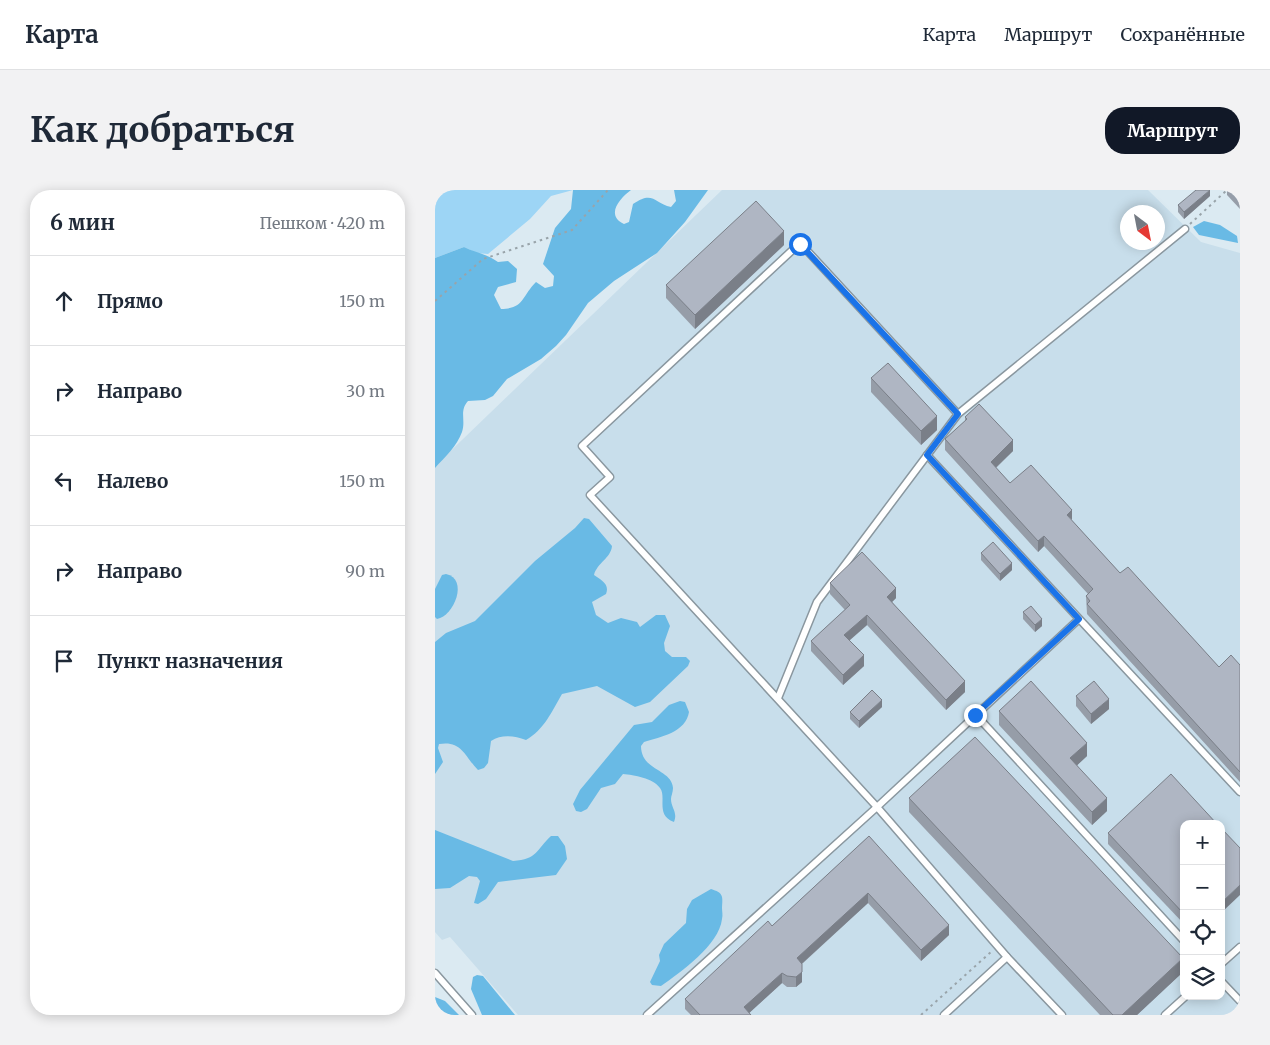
<!DOCTYPE html>
<html lang="ru">
<meta charset="utf-8">
<style>
:root{--surface:#fff;--page:#f2f2f3;--text:#1f2937;--muted:#747a83;--line:#e0e1e3;--accent:#111827}
body{margin:0;font-family:Merriweather,serif;background:var(--page);color:var(--text)}
.controls{position:absolute;right:15px;bottom:15px;display:grid;overflow:hidden;border-radius:10px;box-shadow:0 2px 12px #0003}
.controls button{width:45px;height:45px;display:grid;place-items:center;padding:0;border:0;border-bottom:1px solid var(--line);background:var(--surface);color:var(--text);font:25px sans-serif}
.compass{position:absolute;left:685px;top:15px;width:45px;height:45px;border-radius:50%;background:var(--surface);box-shadow:0 2px 12px #0003;rotate:148deg}
.stop{position:absolute;width:15px;height:15px;margin:-11px;border:4px solid #1a73e8;border-radius:50%;background:#fff}
.stop.end{background:#1a73e8;border-color:#fff;box-shadow:0 1px 5px #0008}
.list{margin:0;padding:0;list-style:none}
h2{display:flex;justify-content:space-between;align-items:center;height:65px;margin:0;padding:0 20px;font-size:21px}
h2 small{font-size:16px;font-weight:400;color:var(--muted)}
.list li{display:grid;grid-template-columns:32px 1fr auto;gap:15px;align-items:center;box-sizing:border-box;height:90px;padding:0 20px;border-top:1px solid var(--line)}
.list b{display:block;font-size:19px;white-space:nowrap}
.list em{font-size:16px;font-style:normal;color:var(--muted)}
.icon{flex:none;width:28px;height:28px;fill:none;stroke:currentColor;stroke-width:2;stroke-linecap:round;stroke-linejoin:round}
.map{position:relative;flex:none;width:805px;height:825px;overflow:hidden;border-radius:20px}
header{display:flex;align-items:center;gap:30px;box-sizing:border-box;height:70px;padding:0 25px;background:var(--surface);border-bottom:1px solid var(--line)}
header strong{font-size:24px}
nav{display:flex;gap:28px;margin-inline-start:auto;font-size:18px}
.intro{display:flex;align-items:center;justify-content:space-between;box-sizing:border-box;height:120px;padding:0 30px}
h1{margin:0;font-size:35px}
.button{padding:12px 22px;border-radius:20px;background:var(--accent);color:#fff;font-size:18px;font-weight:700}
main{display:flex;gap:30px;padding:0 30px}
aside{flex:1;background:var(--surface);border-radius:20px;box-shadow:0 2px 12px #0003}
.map>svg:first-child{display:block}
</style>
<header>
<strong>Карта</strong>
<nav><a>Карта</a><a>Маршрут</a><a>Сохранённые</a></nav>
</header>
<div class="intro"><h1>Как добраться</h1><a class="button">Маршрут</a></div>
<main>
<aside>
<h2>6 мин<small>Пешком · 420 m</small></h2>
<ul class="list">
<li><svg class="icon" aria-label="ahead" viewBox="0 0 24 24"><path d="M12 20V5M6 11l6-6 6 6"/></svg><div><b>Прямо</b></div><em>150 m</em></li>
<li><svg class="icon" aria-label="right" viewBox="0 0 24 24"><path d="M7 20v-9h11M14 6l5 5-5 5"/></svg><div><b>Направо</b></div><em>30 m</em></li>
<li><svg class="icon" aria-label="left" viewBox="0 0 24 24"><path d="M17 20v-9H6M10 6l-5 5 5 5"/></svg><div><b>Налево</b></div><em>150 m</em></li>
<li><svg class="icon" aria-label="right" viewBox="0 0 24 24"><path d="M7 20v-9h11M14 6l5 5-5 5"/></svg><div><b>Направо</b></div><em>90 m</em></li>
<li><svg class="icon" aria-label="arrive" viewBox="0 0 24 24"><path d="M6 21V4h12l-3 4 3 4H6"/></svg><div><b>Пункт назначения</b></div></li>
</ul>
</aside>
<div class="map">
<svg width="805" height="825" viewBox="0 0 805 825">
<rect width="100%" height="100%" fill="#dbeaf2"/>
<path fill="#c8deeb" fill-rule="evenodd" d="M287 0H713L766 52 805 63V825H83L15 747 7 750 0 742V276ZM692 22H722V52H692ZM749 634H786V806H749Z"/>
<path fill="#9dd5f5" d="M0 0H138L116 6 95 29 53 64 41 63 29 57 0 68Z"/>
<g fill="#69bae5">
<path d="M138 0H196C185 8 170 25 189 34L194 32 198 14C218 0 219 13 236 17L241 11 239 0H273L250 32 222 63 179 91 153 113 131 145 121 156 106 169 72 189 58 206 50 210 33 211C24 221 31 230 27 242 22 256 10 267 0 278V68L29 57C41 63 52 64 63 72L73 71 82 79 81 92 63 97 59 105 66 119C90 118 86 107 101 92L110 98 118 96 119 86 108 74 120 38 136 19Z"/>
<path d="M769 31 785 35 802 46 803 53 764 45 758 37Z"/>
<path d="M149 328 154 329 177 356C176 368 162 373 159 385 166 390 175 394 171 404L157 412 161 425 173 433 186 428 202 432 205 437 221 425H230L235 436 229 453 230 461 237 467H251L255 471 253 476 215 512 200 517 162 496 127 504C117 521 109 540 91 550 79 546 67 544 56 551L53 573 49 578 43 580C30 567 27 550 4 554L3 558 8 572 0 584V452L11 443 40 431 100 371 140 338Z"/>
<path d="M11 384C34 389 19 426 2 429L0 427V399L7 385Z"/>
<path d="M245 511 250 512 254 522C251 542 226 547 209 552L206 556C206 581 237 579 238 598 238 602 236 606 236 609 236 618 243 622 239 632 220 625 232 607 225 598 218 588 199 585 188 584L180 594 166 598 152 619 146 622 141 621 138 614 145 600 199 535 217 532 234 515Z"/>
<path d="M0 640 78 671C103 669 101 660 116 646H123L130 656 132 669 121 685 63 692 51 709 43 714 39 713 45 691 42 687 34 686 15 698 0 699Z"/>
<path d="M276 699C288 703 288 705 287 718 287 721 288 725 287 729 284 755 246 782 226 796L217 795 215 792 225 771 224 765 229 754 251 733 252 719 257 710Z"/>
<path d="M42 785 48 786 80 825H47L36 799 38 787Z"/>
<path d="M0 807 10 811 24 825H0Z"/>
</g>
<g fill="none" stroke-linecap="round" stroke-linejoin="round">
<g stroke="#8a979f" stroke-width="9">
<g id="service">
<path d="M523 224 365 53 147 256 175 287 155 305 442 617 572 767 627 825"/>
<path d="M492 265 805 602"/>
<path d="M343 508 382 412 523 224 750 39"/>
<path d="M541 525 749 751"/>
<path d="M786 774 805 757"/>
<path d="M0 783 37 825"/>
<path d="M786 791 805 811"/>
<path d="M212 825 442 617 644 429"/>
<path d="M509 825 572 767"/>
<path d="M730 825 751 806"/>
</g>
</g>
<g stroke="#99a4aa" stroke-width="2" stroke-dasharray="2.5 4" stroke-linecap="butt">
<path d="M755 34 792 0"/>
<path d="M0 111 48 69 137 40 173 0"/>
<path d="M486 825 557 761"/>
</g>
<use href="#service" stroke="#fff" stroke-width="6"/>
</g>
<g fill="#969da8">
<path d="M792 0H805V19L792 5Z"/>
<path d="M775 6 749 29 743 22V15Z"/>
<path d="M349 55 260 139 231 108V95Z"/>
<path d="M436 188 502 240 486 255 436 202Z"/>
<path d="M530 227 578 261 561 278 575 293 637 331 685 383 784 477 805 475V592L652 424 651 406 653 404 609 356 603 362 510 260V249L530 231Z"/>
<path d="M546 363 577 380 565 391 546 370Z"/>
<path d="M395 393 461 408 457 412 530 502 511 520 432 435 414 451 429 476 408 495 376 461V451L410 420 395 404Z"/>
<path d="M588 422 607 436 600 442 588 429Z"/>
<path d="M641 506 674 519 656 534 641 516Z"/>
<path d="M447 517 424 538 415 529V522Z"/>
<path d="M564 521 652 566 642 575 672 621 657 635 564 535Z"/>
<path d="M474 608 748 782 702 825H665L474 622Z"/>
<path d="M749 634V734L673 654V643Z"/>
<path d="M434 646 514 745 486 771 433 713 367 774V792L361 797H352L347 793 314 823 316 825H256L250 819V809L337 736Z"/>
</g>
<g fill="#7a7f88">
<path d="M775 0V6L749 29V22Z"/>
<path d="M349 41V55L260 139V125Z"/>
<path d="M502 226V240L486 255V241Z"/>
<path d="M578 250V261L556 282V272Z"/>
<path d="M637 320V330L632 325Z"/>
<path d="M609 346V356L603 362V351Z"/>
<path d="M577 373V380L565 391V384Z"/>
<path d="M461 398V408L452 417V407Z"/>
<path d="M432 425V435L409 455V445Z"/>
<path d="M607 429V436L600 442V435Z"/>
<path d="M429 465V476L408 495V485Z"/>
<path d="M530 491V502L511 520V510Z"/>
<path d="M674 509V519L656 534V524Z"/>
<path d="M447 510V517L424 538V531Z"/>
<path d="M652 553V566L635 582V568Z"/>
<path d="M672 608V621L657 635V622Z"/>
<path d="M805 695V705L786 723V713Z"/>
<path d="M433 703V713L362 778V768Z"/>
<path d="M514 735V745L486 771V760Z"/>
<path d="M748 768V782L702 825H687Z"/>
<path d="M367 774V792L361 797V787Z"/>
<path d="M347 783V793L312 825 309 817Z"/>
</g>
<g fill="#afb6c3" stroke="#7a7f88">
<path d="M761 0H775L749 22 743 15Z"/>
<path d="M797 0H805V9Z"/>
<path d="M321 11 349 41 260 125 231 95Z"/>
<path d="M453 173 502 226 486 241 436 188Z"/>
<path d="M544 214 578 250 556 272 575 293 596 275 637 320 632 325 685 383 693 377 784 477 796 465 805 475V582L652 414 655 411 651 406 658 399 609 346 603 351 510 249 532 229 530 227Z"/>
<path d="M558 352 577 373 565 384 546 363Z"/>
<path d="M427 362 461 398 452 407 530 491 511 510 432 425 409 445 429 465 408 485 376 451 415 415 395 393Z"/>
<path d="M596 416 607 429 600 435 588 422Z"/>
<path d="M596 491 652 553 635 568 672 608 657 622 564 521Z"/>
<path d="M659 491 674 509 656 524 641 506Z"/>
<path d="M437 500 447 510 424 531 415 522Z"/>
<path d="M540 547 748 768 687 825H678L474 608Z"/>
<path d="M736 584 782 634H749V724L673 643Z"/>
<path d="M786 638 805 658V695L786 713Z"/>
<path d="M434 646 514 735 486 760 433 703 362 768 367 774V782L361 787 352 786 347 783 309 817 316 825H265L250 809 333 731 337 736Z"/>
</g>
<g fill="none" stroke-linecap="round" stroke-linejoin="round">
<path stroke="#1a73e8" stroke-width="6" d="M365 54 523 224 492 265 644 429 540 525"/>
</g>
</svg>
<div class="controls">
<button>+</button>
<button>−</button>
<button><svg class="icon" aria-label="locate" viewBox="0 0 24 24"><circle cx="12" cy="12" r="6"/><path d="M12 2v4M12 18v4M2 12h4M18 12h4"/></svg></button>
<button><svg class="icon" aria-label="layers" viewBox="0 0 24 24"><path d="M12 4l9 5-9 5-9-5zM3 14l9 5 9-5"/></svg></button>
</div>
<svg class="compass" viewBox="-18 -18 36 36"><path d="M0-13l5 13h-10z" fill="#e53935"/><path d="M0 13l5-13h-10z" fill="#747a83"/></svg>
<div class="stop" style="left:365px;top:54px"></div>
<div class="stop end" style="left:540px;top:525px"></div>
</div>
</main>
